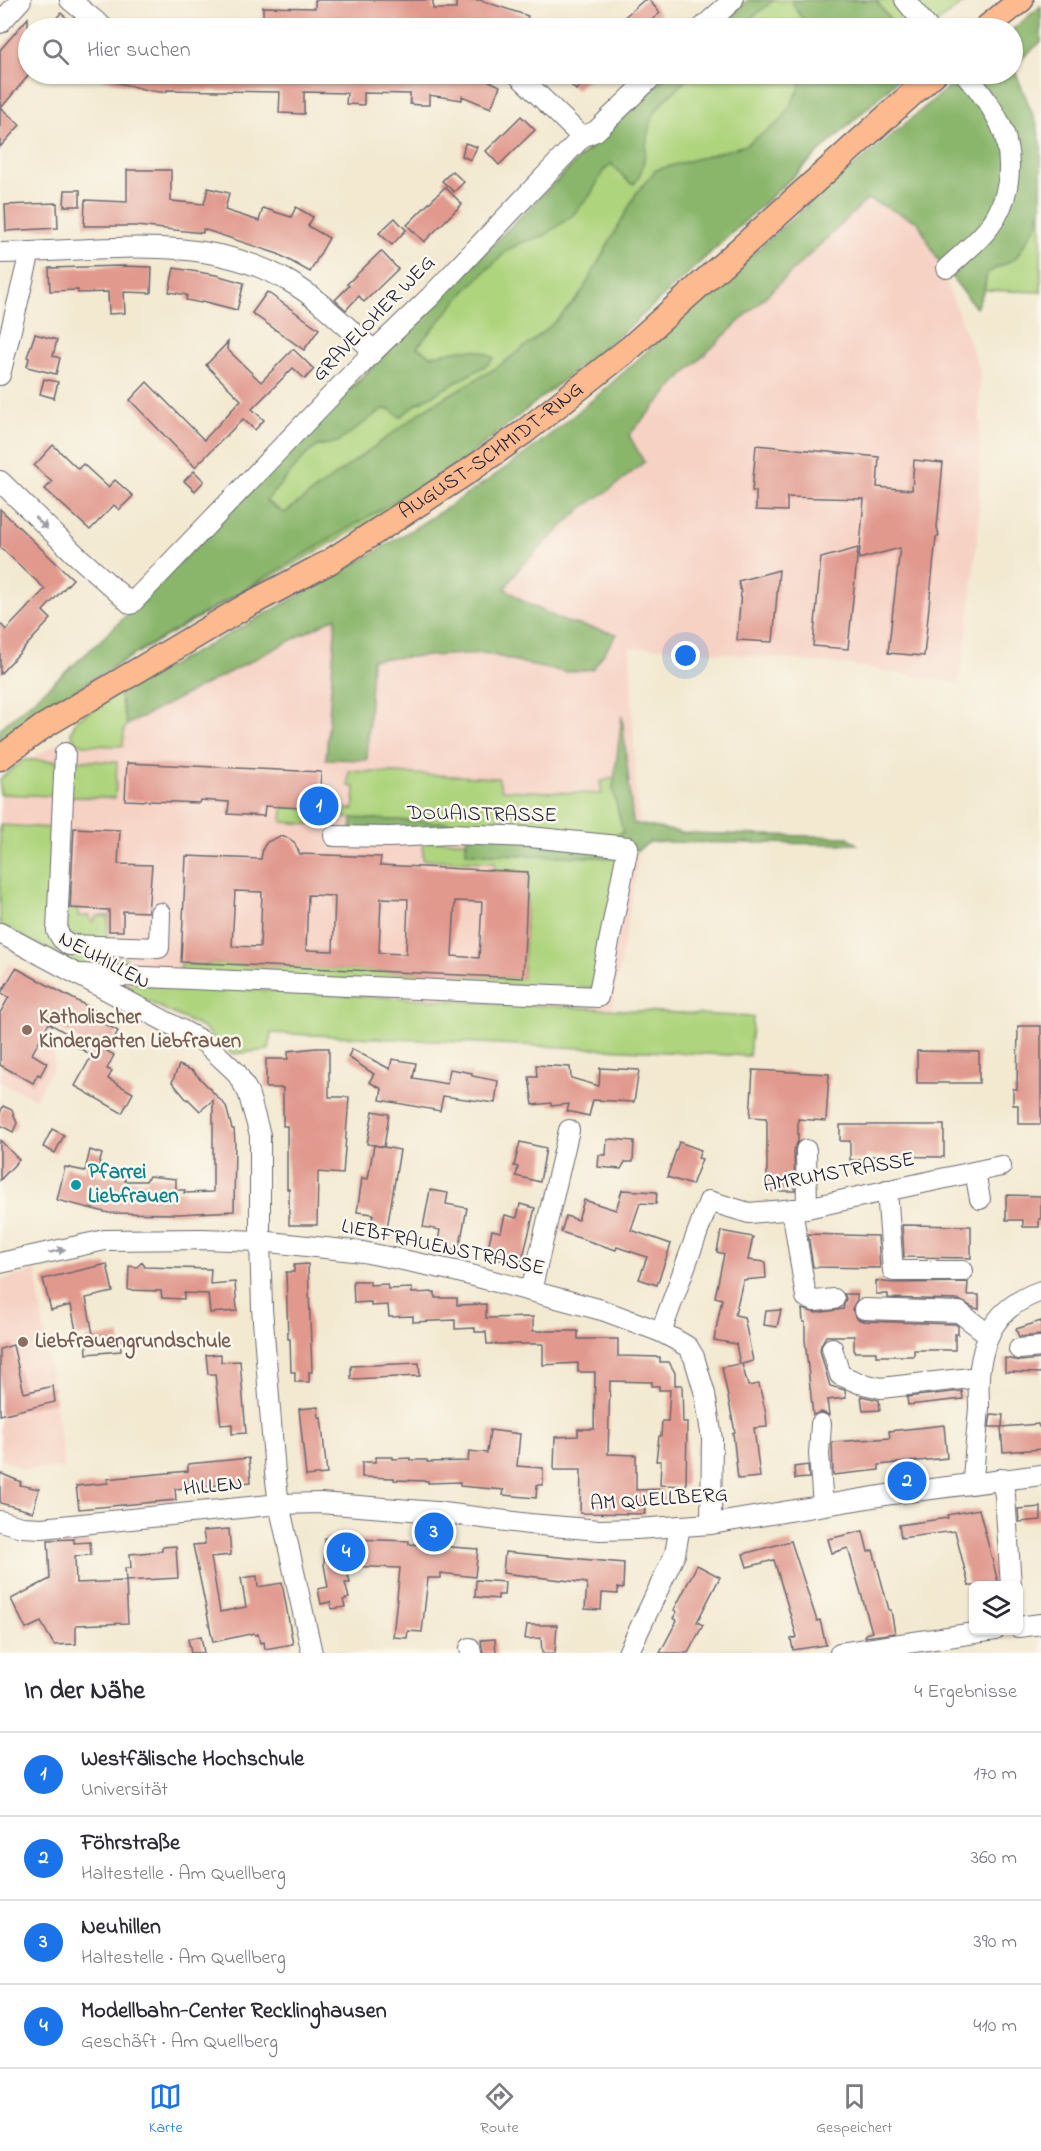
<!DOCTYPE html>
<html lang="de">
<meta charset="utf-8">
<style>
:root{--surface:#fff;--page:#f7f7f7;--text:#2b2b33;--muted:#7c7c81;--line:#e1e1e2;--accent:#1a73e8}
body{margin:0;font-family:"Indie Flower",sans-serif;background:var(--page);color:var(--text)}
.controls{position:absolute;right:18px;bottom:18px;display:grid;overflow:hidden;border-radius:9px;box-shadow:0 2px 4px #0004}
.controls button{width:54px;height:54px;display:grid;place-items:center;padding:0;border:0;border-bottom:2px solid var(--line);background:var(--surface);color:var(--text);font:30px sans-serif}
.you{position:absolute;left:686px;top:656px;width:21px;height:21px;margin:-15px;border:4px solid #fff;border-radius:50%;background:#1a73e8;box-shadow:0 0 0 9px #1a73e833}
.badge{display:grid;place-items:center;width:39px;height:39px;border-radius:50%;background:var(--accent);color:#fff;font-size:20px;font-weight:700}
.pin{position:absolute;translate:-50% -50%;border:3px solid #fff;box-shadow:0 2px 6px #0006}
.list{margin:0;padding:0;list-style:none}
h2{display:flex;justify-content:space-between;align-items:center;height:78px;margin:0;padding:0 24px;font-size:26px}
h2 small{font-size:20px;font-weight:400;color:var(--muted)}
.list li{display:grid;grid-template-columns:39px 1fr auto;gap:18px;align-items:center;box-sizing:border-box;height:84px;padding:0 24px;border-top:2px solid var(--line)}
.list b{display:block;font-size:22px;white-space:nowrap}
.list p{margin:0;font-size:20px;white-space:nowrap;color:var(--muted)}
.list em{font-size:20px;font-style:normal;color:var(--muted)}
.icon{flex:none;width:33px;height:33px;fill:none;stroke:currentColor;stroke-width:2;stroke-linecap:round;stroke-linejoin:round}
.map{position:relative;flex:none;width:1041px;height:1653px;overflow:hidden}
.search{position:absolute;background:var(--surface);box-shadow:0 2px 4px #0004;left:18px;right:18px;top:18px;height:66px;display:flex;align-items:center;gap:15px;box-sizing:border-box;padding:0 21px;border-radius:33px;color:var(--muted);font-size:22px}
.sheet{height:414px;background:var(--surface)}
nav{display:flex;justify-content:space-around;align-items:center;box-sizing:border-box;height:84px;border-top:2px solid var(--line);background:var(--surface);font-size:16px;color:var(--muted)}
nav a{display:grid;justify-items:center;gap:3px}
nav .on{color:var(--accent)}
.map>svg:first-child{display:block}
</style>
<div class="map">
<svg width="1041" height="1653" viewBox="0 0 1041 1653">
<rect width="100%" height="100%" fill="#fbf7ec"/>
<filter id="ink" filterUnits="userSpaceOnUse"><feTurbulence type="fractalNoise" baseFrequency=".0167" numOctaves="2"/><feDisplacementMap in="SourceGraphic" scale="12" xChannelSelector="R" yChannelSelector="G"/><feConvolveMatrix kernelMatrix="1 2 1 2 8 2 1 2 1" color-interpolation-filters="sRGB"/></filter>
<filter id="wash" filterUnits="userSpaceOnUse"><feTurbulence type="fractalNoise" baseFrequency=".008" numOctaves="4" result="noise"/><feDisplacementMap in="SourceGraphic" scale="24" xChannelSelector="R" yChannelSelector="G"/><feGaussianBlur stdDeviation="1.35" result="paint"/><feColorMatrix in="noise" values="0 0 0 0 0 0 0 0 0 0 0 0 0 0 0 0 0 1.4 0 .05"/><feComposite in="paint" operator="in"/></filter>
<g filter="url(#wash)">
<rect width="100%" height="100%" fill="#f3e9d1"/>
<g fill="#f6d2c4">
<path d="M868 201 918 222 945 279 980 370 979 520 968 631 958 683 850 665 666 648H630L636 792 640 820 637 870 612 1008 108 982 0 924V783L19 764 369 580 610 423Z"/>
<path d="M9 963 50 985 34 1015 55 1027 52 1033 54 1066 35 1099 0 1082V978Z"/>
<path d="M37 1271 39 1297 65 1468 22 1469 0 1458V1280Z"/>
</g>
<g fill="#aed47d" stroke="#687b5c" stroke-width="1.5">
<path d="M748 0H967L930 28H716Z"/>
<path d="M666 74H904L634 323 460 463 380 516 164 637 57 701 0 729 147 601 353 385 589 148Z"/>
<path d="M1041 203V292L984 290 987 273 1016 258Z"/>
<path d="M119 693 127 725 124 729 123 746 84 745 76 742 71 733 76 720Z"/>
<path d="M24 760 57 761 56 796 0 794V779Z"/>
<path d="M70 760 117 762 115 798 68 797Z"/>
<path d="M349 771 498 778 502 790 602 794 600 782 615 777 613 789 623 832 612 836 522 826 343 818 344 809H354L355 787 348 786Z"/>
<path d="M283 807 319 809V814L334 815 333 826 282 822Z"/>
<path d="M0 825 54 828 66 950 51 952 0 925Z"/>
<path d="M423 841H466L467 853 622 858 594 988 180 975 181 964 209 965 210 963 523 978 528 872 495 870V862L423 860Z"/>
<path d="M63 896H69V908L78 909V916H90V920L93 922 97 916H108L107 942 68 935Z"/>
<path d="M71 952 84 957H126V971H91L56 956Z"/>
<path d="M108 982 753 1017 749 1056 271 1033 269 1050 232 1054 203 1028Z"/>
</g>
<g fill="#8ab66c" stroke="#566c54" stroke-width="1.5">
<path d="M749 0H774L739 28H718Z"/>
<path d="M792 0H876L896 28H806C804 15 794 12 792 0Z"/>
<path d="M1041 6V42L1013 66 1037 125 1041 146V206L1038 222 1016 258 987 273 984 290 976 308 936 257 918 222 868 199 681 377 629 435 644 462 615 486 582 508 520 567 505 588 523 601 563 621 617 634 593 669 566 672 538 667 485 653 372 659 367 760 326 759 336 617 127 725 119 693C252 621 388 552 511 464 608 395 689 309 778 231 838 177 903 128 963 74H1012L1013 29Z"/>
<path d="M669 74H693C682 84 664 99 656 111 642 133 650 165 634 184L630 183 611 164 604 170 591 194 573 215 544 236 521 243 508 250 469 287 417 347 431 356C453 351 475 344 494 358L487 365 417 404 400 417 391 410 383 409 338 442 318 446 307 454 266 501 284 513 428 407 496 368 535 339 558 319 580 295 637 192 656 170 746 145 782 120 799 89 803 74H904L634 323 460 463 111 668 57 701 0 744V729C35 698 72 668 106 635 297 452 474 253 669 74Z"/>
<path d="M622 715 633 823 683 833 848 837 857 844 650 842 624 858 466 853 467 832H351L352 818 522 826 612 836 623 833 613 789Z"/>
</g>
<g id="blocks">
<g fill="#e1988d" fill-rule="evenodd">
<path d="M315 0H433V9H456V0H480L528 16 523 28 263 27V7L315 8Z"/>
<path d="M644 0H649L660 13 642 28H612Z"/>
<path d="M61 13 78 28H47Z"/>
<path d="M28 18V76L1 108 20 125 0 147V50Z"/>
<path d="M99 74H461L481 77 500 86 491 108 462 96V100L429 95V105H420L410 104V94L364 93V105L346 104 347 93 304 92V114L279 113 280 92 167 90V92H159L147 90 99 78Z"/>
<path d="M560 74H593L576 90Z"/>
<path d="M521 116 535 130 499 165 486 151Z"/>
<path d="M465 143 477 147 471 160 462 156Z"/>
<path d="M127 170H171V201L204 204 208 188 229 193 225 210 259 221 263 208 291 217 296 207 313 217 308 226 329 238 310 272 278 254 203 229V233L136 226H84L85 200 127 202Z"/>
<path d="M452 171 464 182 454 192 442 181Z"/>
<path d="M445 187 462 204 424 242 407 225Z"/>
<path d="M65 190H80V206H64Z"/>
<path d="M57 203 58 228 6 231 5 205Z"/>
<path d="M395 218 406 230 392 245 379 233Z"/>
<path d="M381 251 398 269 364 302 359 296 346 310 335 300 349 286 347 284Z"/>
<path d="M120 266 152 267 151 293 124 292 125 313 109 314 108 292 78 293V290L50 291 49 268Z"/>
<path d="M174 268 216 275 244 283 237 310 202 301 201 303 186 300 187 295 169 292Z"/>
<path d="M267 292 319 329 304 350 252 313Z"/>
<path d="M35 334 57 340 53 356 60 358 56 374 27 367 29 358 27 357Z"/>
<path d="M228 342 227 349 261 382 293 349 314 369 305 379 293 368 252 409 264 420 255 430 243 419 195 467 130 400 147 382 204 440 241 400 206 365Z"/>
<path d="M44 379 58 382 54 398 40 394Z"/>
<path d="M53 445 78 469 83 464 108 487 115 480 133 496 119 510 114 505 90 530 45 489 52 482 34 466Z"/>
<path d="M756 445 879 457 877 487 912 490 914 460 943 463 937 527 939 536 936 537 924 656 888 653 900 548 859 559 864 499 787 497V511L756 510V491H752Z"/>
<path d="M194 471 204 481 195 491 184 481Z"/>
<path d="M0 509 73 579 43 611 51 619 0 674V623L6 630 45 589 0 547Z"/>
<path d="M858 548 848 649 813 646 821 558Z"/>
<path d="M779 570 773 642 737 640 741 592 738 581Z"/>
<path d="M127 763 321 772 319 809 265 806 264 816 228 814 229 802 200 800 199 803 125 800Z"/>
<path d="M74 828 120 830 118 864 152 865 148 912 123 911V931H109V910L70 908Z"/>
<path d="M280 836 288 838 294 842 300 854 381 857 380 865 528 872 523 978 181 962 186 856 261 859 263 848 267 842ZM235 891 262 892 260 947 232 946ZM308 895 335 896 333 951 306 950ZM381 898 408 899 406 954 379 953ZM455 901 482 902 479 958 452 956Z"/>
<path d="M16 968 96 1011 92 1017 118 1031 107 1051 114 1055 107 1069 112 1071 108 1079 133 1093 122 1113 75 1086 92 1055 75 1046 78 1040 49 1023 32 1054 47 1063 40 1076 38 1074 33 1083 0 1065V1013L9 997 1 993Z"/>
<path d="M1018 1026H1041V1124H1018V1105H1013V1089H1017Z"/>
<path d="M316 1048H329V1097H349L343 1174 318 1172 317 1225H289V1189H287V1126H283V1088H266V1059H288V1051Z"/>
<path d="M352 1049 390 1069 392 1059 416 1063 413 1078 447 1084 450 1069 472 1073V1076L498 1081 495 1103 443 1096 440 1111 380 1100 382 1089 369 1082 374 1074 348 1057Z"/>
<path d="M917 1051 979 1052V1083H917Z"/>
<path d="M179 1065 193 1071 226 1106 232 1129H234L235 1142 234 1211 179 1214 109 1213 57 1200 65 1167 85 1171 90 1150 102 1154 96 1175 125 1176V1181H146L149 1176 176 1179V1190H185L184 1193 213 1192V1100L200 1111 188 1099 187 1100 172 1082Z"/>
<path d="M536 1065 570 1067 571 1078 599 1086 600 1068 639 1070 634 1102 593 1100 589 1116 567 1111 569 1104 551 1106V1103L533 1105 529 1077H537Z"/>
<path d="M753 1070 829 1074 826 1121 798 1119V1141L794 1150 795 1191H767V1122L766 1118 750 1117Z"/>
<path d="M3 1106 12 1110 17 1123 13 1132 0 1125V1113Z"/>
<path d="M373 1111 389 1114 384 1147 367 1144Z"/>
<path d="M840 1125H944V1157L866 1156V1160H850V1141H840Z"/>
<path d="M52 1129 64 1135 55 1153 43 1147Z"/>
<path d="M612 1139 634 1141 633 1162H625L621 1169 598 1167 599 1155H606L607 1140Z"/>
<path d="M0 1140 19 1160 0 1180Z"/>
<path d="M520 1142 546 1148 540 1182 516 1176 518 1167 514 1166Z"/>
<path d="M679 1142 701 1150 698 1158 702 1159 692 1185 667 1177Z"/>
<path d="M374 1145 400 1150 387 1228 371 1225 373 1214 357 1212 362 1178 368 1179Z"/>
<path d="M430 1190 448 1193 446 1204 467 1208 459 1250 437 1246 440 1230 423 1227Z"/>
<path d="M622 1190 657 1192 656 1204 640 1203 631 1230 671 1244 657 1285 639 1279 647 1257 617 1247 616 1250 561 1232 566 1216 578 1220 584 1200 616 1210Z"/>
<path d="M1006 1195 1041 1196V1219H1039V1227H1023V1220H1006Z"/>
<path d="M520 1204 535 1208 521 1265 486 1256 492 1230 501 1232 505 1215 517 1218Z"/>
<path d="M902 1225 971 1226V1258L904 1257Z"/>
<path d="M721 1231 753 1237 748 1260 765 1262 766 1278 743 1280 735 1315 744 1317 753 1361 742 1364 748 1386 759 1384 766 1414 767 1427 754 1428 760 1477 738 1479 733 1433 735 1432 722 1367 740 1364 736 1344 714 1340 722 1299 715 1297 724 1254 717 1252Z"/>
<path d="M808 1234 878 1236 880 1268 813 1267Z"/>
<path d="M142 1262 145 1267 211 1269 210 1284 235 1282 237 1311 210 1313 208 1294 184 1293V1299L162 1298 161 1291 128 1290 129 1266 137 1267Z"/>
<path d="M107 1264 113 1292 86 1298 93 1334 77 1336 71 1305 51 1310 43 1279Z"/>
<path d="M308 1264 312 1372H309V1382H295V1372H291L290 1339H288L286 1272H294V1265Z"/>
<path d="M353 1281H370V1285L387 1284 388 1289 412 1288V1293L435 1292V1298H457V1305L486 1304V1318L533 1317V1331H578V1339H618V1356L660 1357V1362H669L675 1373V1385H682L683 1422H687L686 1486 660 1485 661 1461H656L659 1436H661L662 1421H668L670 1390H659V1386H652V1382L610 1381 608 1454 636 1455V1490L663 1489 664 1501 644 1502 645 1514 580 1513 581 1470H554L555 1437 578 1436V1429H594L595 1372H578V1363L543 1365V1344H487L486 1332H475V1328L455 1329V1320L413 1322V1316L389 1317 388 1305 371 1306V1302L354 1303Z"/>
<path d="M876 1281 893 1283 968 1282 967 1295H979V1309L974 1308 959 1300 888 1298V1294H876Z"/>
<path d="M844 1294H857V1299L852 1309 857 1319 863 1321 955 1324 958 1326V1334H955V1350H914V1356H876V1352H854V1336H826L821 1345 820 1351 830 1386 845 1390 846 1398 827 1400 829 1415 821 1412 813 1415 805 1340V1322H803L802 1309 816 1313 843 1309 846 1298Z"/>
<path d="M781 1310 777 1327 764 1325 766 1311Z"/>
<path d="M1041 1321V1335L1019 1337 1016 1329Z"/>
<path d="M120 1335 121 1351 87 1354 86 1338Z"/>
<path d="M13 1345 24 1393 53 1386 55 1402 0 1415V1349Z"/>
<path d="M221 1354V1362L240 1361 246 1433 232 1434V1424L221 1425 215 1374H208L206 1355Z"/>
<path d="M1005 1358 1020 1361 1041 1359V1373L1005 1372Z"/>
<path d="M419 1363 420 1376 351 1379V1366Z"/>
<path d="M962 1391 963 1399 908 1405 907 1397Z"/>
<path d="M861 1396 879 1400 880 1410 863 1411Z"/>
<path d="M318 1407 319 1418 321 1417 327 1474 306 1476 299 1409Z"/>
<path d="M991 1414 1003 1415 1002 1427 1038 1424 1039 1427H1041V1449L1003 1452 1001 1427H989Z"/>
<path d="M944 1425 947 1458 879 1465V1470L833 1475 832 1442 890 1438 889 1431Z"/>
<path d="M490 1430 520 1434 517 1466 543 1468V1485H537L536 1498 503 1495 504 1490 460 1486V1482L428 1483V1481L394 1480V1478L362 1477V1462H376V1457H393V1459L410 1458V1460H427V1462L468 1461 469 1451 487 1453Z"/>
<path d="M249 1458 251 1482 175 1489 176 1500 79 1509 76 1486 108 1483 107 1479 115 1478 188 1471V1464Z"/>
<path d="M808 1465 809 1478 795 1479 794 1467Z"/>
<path d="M0 1473 21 1482 20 1485 39 1489 33 1512 0 1503Z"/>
<path d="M1041 1507V1520L1019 1522 1018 1509Z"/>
<path d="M979 1509 999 1586H969L955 1531 901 1538 899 1525 948 1518 947 1515Z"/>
<path d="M229 1529 231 1555 211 1557 220 1612 246 1607 241 1578 257 1576 258 1587 282 1583 293 1644 265 1649 264 1642 260 1643 258 1634 255 1635 254 1633 213 1642 193 1545 205 1544 203 1531Z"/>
<path d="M863 1531 868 1552 873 1550 889 1610H891L895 1633 865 1637V1634L872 1632 848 1548 832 1553 828 1539Z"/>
<path d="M325 1538 409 1541V1544L478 1549 475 1577 441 1573V1578H428L422 1632 408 1631 407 1638 393 1637 400 1568 346 1566 350 1583H345L349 1598 343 1600 345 1607 332 1609 330 1602 321 1604 318 1589 328 1587 324 1565Z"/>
<path d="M74 1539V1543L90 1542 91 1555 75 1556 76 1583 126 1581 128 1623 76 1625V1644L54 1645 41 1622 26 1629 11 1599 50 1579 48 1540Z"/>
<path d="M791 1541 817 1621 820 1620 826 1645 793 1650 791 1639 797 1637 774 1560 747 1567 743 1554Z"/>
<path d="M176 1546 178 1578 126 1581 125 1568H131L130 1554 162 1551V1547Z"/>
<path d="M505 1552 624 1563 623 1589 618 1588V1594L602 1593 601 1610 585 1609 587 1583 503 1573Z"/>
<path d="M697 1565 720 1577 697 1622 703 1625 688 1653H660L677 1620 673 1618 677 1612 674 1610Z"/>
<path d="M476 1580 505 1582 504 1595H498V1599L475 1597Z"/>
<path d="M527 1625H557L555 1653H542L541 1638 525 1639Z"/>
<path d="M201 1636 204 1653H191L188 1639Z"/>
<path d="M495 1639 496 1653H483L481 1640Z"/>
</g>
</g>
</g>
<g filter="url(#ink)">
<use href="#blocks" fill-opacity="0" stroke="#6b6870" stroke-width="1.5"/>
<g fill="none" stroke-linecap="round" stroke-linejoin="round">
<g stroke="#6b6870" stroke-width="22">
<g id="minor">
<path d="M70 0 104 28"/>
<path d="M905 0 928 28"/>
<path d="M0 23 21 0"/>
<path d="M702 28 733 0"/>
<path d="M517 74 582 137"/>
<path d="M0 253C96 252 202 230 290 282 321 300 347 328 374 351"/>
<path d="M947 268C961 255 979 241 990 226 1008 202 1013 170 1006 141 1002 119 980 90 965 74"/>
<path d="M0 375 30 252"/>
<path d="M0 481 74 553 131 604 374 351 430 297 582 137 596 131 655 74"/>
<path d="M65 753 57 931 62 939 69 945 159 948 160 913"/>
<path d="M0 933 204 1042 236 1072 248 1092 260 1135V1241L262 1308 275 1473 279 1504 312 1653"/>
<path d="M79 974 598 997 628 847 530 837 452 834 389 837 334 836"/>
<path d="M806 1150 807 1208"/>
<path d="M975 1172 980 1199"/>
<path d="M887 1190 893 1271H963"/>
<path d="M792 1209 806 1297 815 1301 834 1299"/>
<path d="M0 1263 105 1240 202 1239 260 1241 363 1252 398 1259 455 1271 602 1310 661 1332 678 1341 688 1347 694 1357 705 1394 712 1439 711 1524"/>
<path d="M531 1291 569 1130"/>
<path d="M864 1309 959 1312 989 1335"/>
<path d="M661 1332 709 1201 749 1213 807 1208 1001 1166"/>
<path d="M832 1348 840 1375 859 1383 881 1388 979 1377"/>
<path d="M1019 1349 1041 1347"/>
<path d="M821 1424 819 1454 823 1505"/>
<path d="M1001 1479 1005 1495 1011 1586"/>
<path d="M973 1483C974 1458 977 1433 979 1408 979 1397 978 1386 979 1375 984 1331 999 1306 1041 1291"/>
<path d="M0 1521 22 1527 42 1528 279 1504 320 1503 436 1512 529 1524 600 1530 636 1529 711 1524 892 1494 1041 1475"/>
<path d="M1018 1627 1041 1624"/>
<path d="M470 1648 471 1653"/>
<path d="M628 1653 675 1554 680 1526"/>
<path d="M840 1653 995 1630"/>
</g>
</g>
<g stroke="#6b6870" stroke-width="27">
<g id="major">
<path d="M986 28 1021 0"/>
<path id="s1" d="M0 758 44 726 246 606 329 562 466 473 524 432 631 347 934 74"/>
</g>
</g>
<use href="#minor" stroke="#fff" stroke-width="20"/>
<use href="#major" stroke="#fcba8e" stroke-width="24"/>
</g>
<defs><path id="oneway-solid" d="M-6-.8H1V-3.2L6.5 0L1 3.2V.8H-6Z" transform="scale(1.5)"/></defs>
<g fill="#9c9ca7">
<use href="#oneway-solid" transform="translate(41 523) rotate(43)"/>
<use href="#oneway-solid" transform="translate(57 1251) rotate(-12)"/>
</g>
</g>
<g fill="#8d6e63" stroke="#fbf7ec" stroke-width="2">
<circle cx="27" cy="1030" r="6"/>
<circle cx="23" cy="1342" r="6"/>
</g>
<circle fill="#0f9aa8" stroke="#fbf7ec" stroke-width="2" cx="76" cy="1185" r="6"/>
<g text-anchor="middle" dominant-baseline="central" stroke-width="5" stroke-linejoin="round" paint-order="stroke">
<g font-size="21" fill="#22223b" stroke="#fbf7ec">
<text transform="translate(374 319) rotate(-46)">GRAVELOHER WEG</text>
<text stroke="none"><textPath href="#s1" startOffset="580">AUGUST-SCHMIDT-RING</textPath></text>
<text transform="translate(482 815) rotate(1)">DOUAISTRASSE</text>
<text transform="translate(104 961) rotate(28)">NEUHILLEN</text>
<text transform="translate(839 1173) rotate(-10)">AMRUMSTRASSE</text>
<text transform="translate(443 1248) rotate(12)">LIEBFRAUENSTRASSE</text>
<text transform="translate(213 1487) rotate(-6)">HILLEN</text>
<text transform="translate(659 1500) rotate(-4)">AM QUELLBERG</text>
</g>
<g font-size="21" font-weight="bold" fill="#785e54" stroke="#fbf7ec" text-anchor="start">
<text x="39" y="1018">Katholischer<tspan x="39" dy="24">Kindergarten Liebfrauen</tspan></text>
<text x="35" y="1342">Liebfrauengrundschule</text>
</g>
<g font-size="21" font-weight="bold" fill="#0d838f" stroke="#fbf7ec" text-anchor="start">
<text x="88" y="1173">Pfarrei<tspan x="88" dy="24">Liebfrauen</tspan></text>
</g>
</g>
</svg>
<div class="controls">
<button><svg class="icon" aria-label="layers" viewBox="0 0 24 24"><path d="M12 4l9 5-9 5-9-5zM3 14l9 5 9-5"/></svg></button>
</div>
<div class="you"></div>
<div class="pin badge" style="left:319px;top:806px">1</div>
<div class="pin badge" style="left:907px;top:1481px">2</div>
<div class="pin badge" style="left:434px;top:1532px">3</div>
<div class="pin badge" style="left:346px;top:1552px">4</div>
<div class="search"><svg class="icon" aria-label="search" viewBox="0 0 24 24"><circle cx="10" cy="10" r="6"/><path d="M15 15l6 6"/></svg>Hier suchen</div>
</div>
<section class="sheet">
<h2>In der Nähe<small>4 Ergebnisse</small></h2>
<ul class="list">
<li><span class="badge">1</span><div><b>Westfälische Hochschule</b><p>Universität</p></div><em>170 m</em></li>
<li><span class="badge">2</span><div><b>Föhrstraße</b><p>Haltestelle · Am Quellberg</p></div><em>360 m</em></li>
<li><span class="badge">3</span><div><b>Neuhillen</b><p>Haltestelle · Am Quellberg</p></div><em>390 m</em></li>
<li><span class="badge">4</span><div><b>Modellbahn-Center Recklinghausen</b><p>Geschäft · Am Quellberg</p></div><em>410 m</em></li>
</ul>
</section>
<nav>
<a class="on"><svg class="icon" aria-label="map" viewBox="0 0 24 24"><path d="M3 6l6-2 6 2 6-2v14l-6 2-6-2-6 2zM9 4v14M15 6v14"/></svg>Karte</a>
<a><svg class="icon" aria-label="directions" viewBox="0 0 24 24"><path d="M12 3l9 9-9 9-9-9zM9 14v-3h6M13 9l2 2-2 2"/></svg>Route</a>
<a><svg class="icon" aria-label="saved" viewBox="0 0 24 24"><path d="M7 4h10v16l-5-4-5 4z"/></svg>Gespeichert</a>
</nav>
